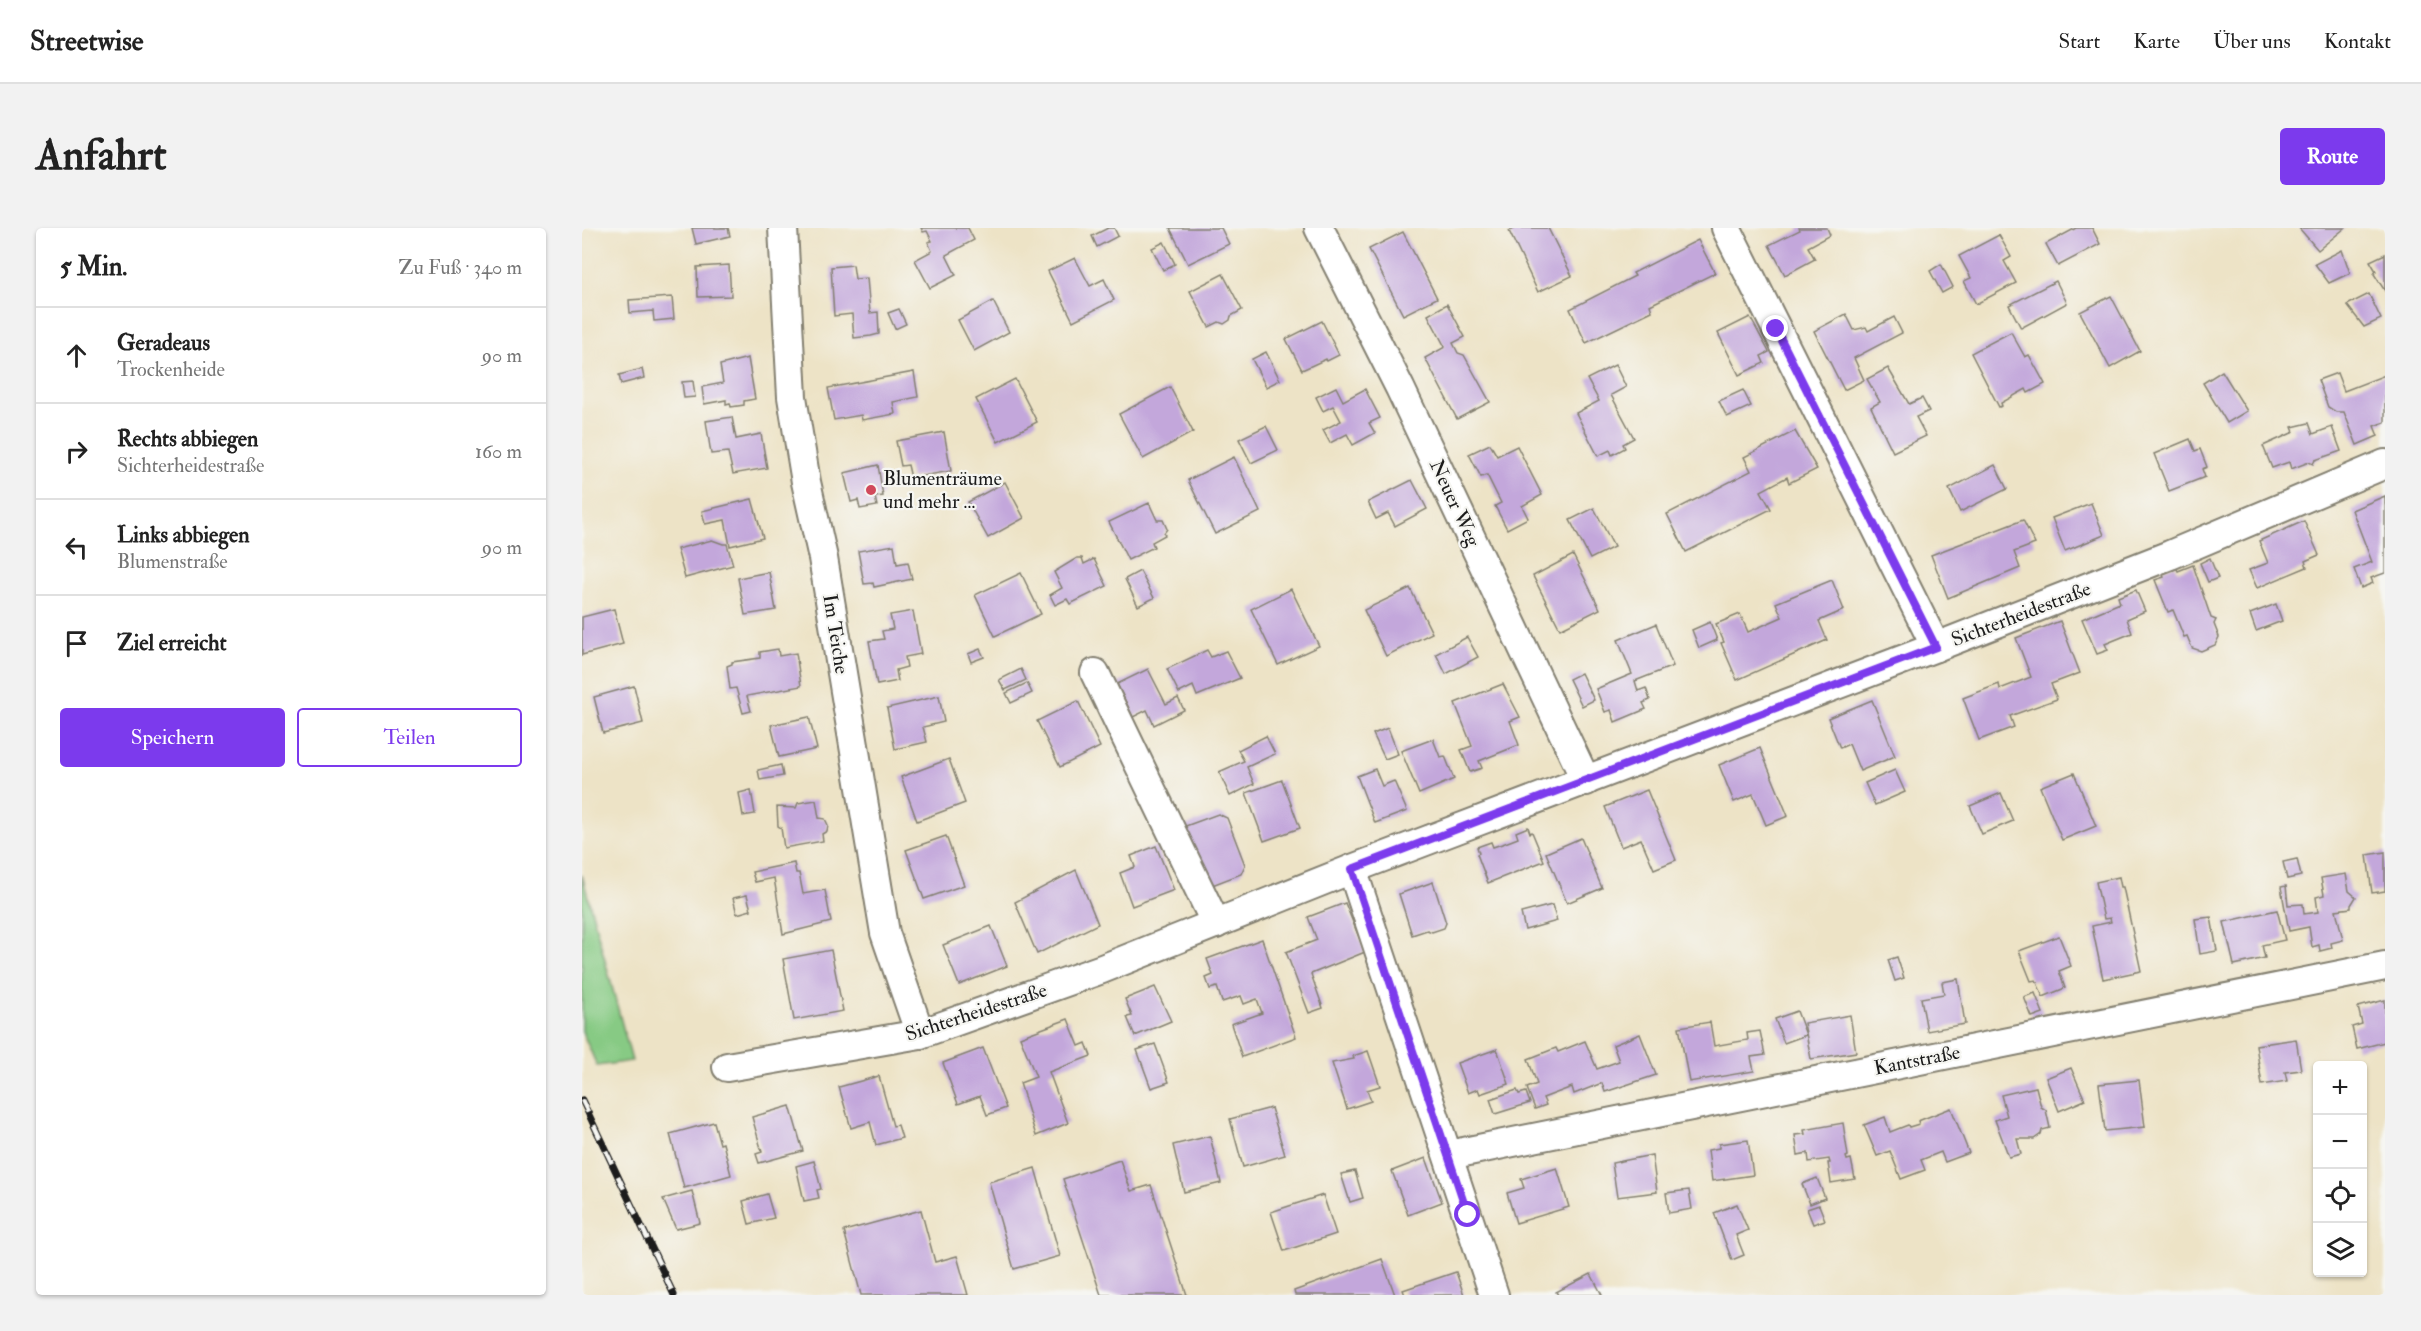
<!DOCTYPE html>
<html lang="de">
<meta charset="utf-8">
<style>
:root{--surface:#fff;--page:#f2f2f2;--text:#222;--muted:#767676;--line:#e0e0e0;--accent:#7c3aed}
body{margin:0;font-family:"IM FELL Double Pica",serif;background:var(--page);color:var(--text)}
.controls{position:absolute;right:18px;bottom:18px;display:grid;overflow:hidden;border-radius:6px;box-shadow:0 2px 4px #0004}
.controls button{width:54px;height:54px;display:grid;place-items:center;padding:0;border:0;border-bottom:2px solid var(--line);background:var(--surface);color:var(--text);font:30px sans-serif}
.stop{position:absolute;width:18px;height:18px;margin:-14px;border:4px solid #7c3aed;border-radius:50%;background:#fff}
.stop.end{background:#7c3aed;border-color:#fff;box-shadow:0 2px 6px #0008}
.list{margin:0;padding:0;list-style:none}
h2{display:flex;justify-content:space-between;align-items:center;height:78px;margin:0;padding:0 24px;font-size:26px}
h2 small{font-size:20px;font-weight:400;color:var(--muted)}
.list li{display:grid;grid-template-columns:39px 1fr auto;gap:18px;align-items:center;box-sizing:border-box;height:96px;padding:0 24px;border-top:2px solid var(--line)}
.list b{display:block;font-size:22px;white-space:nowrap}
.list p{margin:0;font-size:20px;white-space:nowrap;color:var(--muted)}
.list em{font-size:20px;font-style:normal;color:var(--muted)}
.actions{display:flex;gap:12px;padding:18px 24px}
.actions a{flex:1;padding:14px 0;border:2px solid var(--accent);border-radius:6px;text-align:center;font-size:21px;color:var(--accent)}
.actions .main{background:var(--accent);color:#fff}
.icon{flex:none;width:33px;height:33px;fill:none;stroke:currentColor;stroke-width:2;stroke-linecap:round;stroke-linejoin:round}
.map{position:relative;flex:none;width:1803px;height:1067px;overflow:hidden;border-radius:6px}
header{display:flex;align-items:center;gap:36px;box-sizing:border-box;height:84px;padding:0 30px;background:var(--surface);border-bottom:2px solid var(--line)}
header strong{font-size:28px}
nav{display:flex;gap:33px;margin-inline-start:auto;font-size:21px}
.intro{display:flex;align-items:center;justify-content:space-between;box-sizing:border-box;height:144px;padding:0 36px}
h1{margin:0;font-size:42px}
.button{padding:15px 27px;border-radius:6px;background:var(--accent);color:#fff;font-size:21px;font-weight:700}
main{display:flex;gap:36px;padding:0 36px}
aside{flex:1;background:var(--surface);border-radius:6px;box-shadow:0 2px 4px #0004}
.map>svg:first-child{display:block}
</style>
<header>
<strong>Streetwise</strong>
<nav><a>Start</a><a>Karte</a><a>Über uns</a><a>Kontakt</a></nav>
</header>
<div class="intro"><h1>Anfahrt</h1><a class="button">Route</a></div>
<main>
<aside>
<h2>5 Min.<small>Zu Fuß · 340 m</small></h2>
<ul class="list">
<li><svg class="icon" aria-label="ahead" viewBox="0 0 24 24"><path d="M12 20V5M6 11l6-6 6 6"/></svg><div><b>Geradeaus</b><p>Trockenheide</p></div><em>90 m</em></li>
<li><svg class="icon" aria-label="right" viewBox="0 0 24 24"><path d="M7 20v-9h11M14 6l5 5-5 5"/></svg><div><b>Rechts abbiegen</b><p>Sichterheidestraße</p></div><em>160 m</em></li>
<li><svg class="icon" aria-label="left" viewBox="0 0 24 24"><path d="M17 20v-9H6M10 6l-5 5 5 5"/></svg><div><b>Links abbiegen</b><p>Blumenstraße</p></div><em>90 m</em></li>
<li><svg class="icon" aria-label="arrive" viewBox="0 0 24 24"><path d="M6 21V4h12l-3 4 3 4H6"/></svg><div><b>Ziel erreicht</b></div></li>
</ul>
<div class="actions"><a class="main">Speichern</a><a>Teilen</a></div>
</aside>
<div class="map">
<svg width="1803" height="1067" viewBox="0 0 1803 1067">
<rect width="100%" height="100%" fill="#f6f6f2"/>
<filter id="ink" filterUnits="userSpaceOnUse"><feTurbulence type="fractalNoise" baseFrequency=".0167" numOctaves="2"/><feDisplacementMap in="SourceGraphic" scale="12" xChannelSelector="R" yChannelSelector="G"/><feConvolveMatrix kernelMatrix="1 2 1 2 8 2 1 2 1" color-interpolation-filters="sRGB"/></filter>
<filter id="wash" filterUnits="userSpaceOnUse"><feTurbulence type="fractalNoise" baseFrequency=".008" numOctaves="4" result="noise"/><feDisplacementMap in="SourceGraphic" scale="24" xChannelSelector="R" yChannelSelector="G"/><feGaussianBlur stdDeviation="1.35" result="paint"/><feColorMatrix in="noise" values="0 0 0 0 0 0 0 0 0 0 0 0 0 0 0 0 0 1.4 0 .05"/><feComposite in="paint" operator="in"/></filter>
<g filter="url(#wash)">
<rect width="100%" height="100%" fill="#ede3c6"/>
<path fill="#87ca84" stroke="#527350" stroke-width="1.5" d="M0 647 50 833 15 838 0 803Z"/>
<g id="blocks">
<g fill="#c3a7db">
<path d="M110 0H146L148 8 114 16Z"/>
<path d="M339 0H386L392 12 364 27 374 47 348 60 333 32 350 23 346 14 350 13 345 3 341 4Z"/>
<path d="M526 0H532L536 8 515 19 510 8Z"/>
<path d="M588 0H639L647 16 606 36Z"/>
<path d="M933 0H966L990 48 956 64 927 3Z"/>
<path d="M1217 0H1245L1248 7 1226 19 1233 31 1203 47 1187 17 1218 2Z"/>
<path d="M1494 0H1510L1518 16 1476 38 1464 16Z"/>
<path d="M1717 0H1763L1736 22Z"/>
<path d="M821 4 855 70 821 87 787 21Z"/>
<path d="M1417 7 1429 29 1422 33 1434 55 1394 76 1382 53 1389 50 1377 28Z"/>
<path d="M1116 12 1133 45 1068 77 1070 83 1004 115 988 81 1053 48 1051 45Z"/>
<path d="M582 14 593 36 581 42 570 20Z"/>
<path d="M1760 22 1768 45 1747 55 1733 36Z"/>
<path d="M1803 26V63L1792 46 1794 43 1788 33Z"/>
<path d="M493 30 508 58 522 51 532 72 491 93 466 43Z"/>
<path d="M1359 36 1371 59 1360 65 1348 43Z"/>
<path d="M147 37 149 68 116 69 115 39Z"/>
<path d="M271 37 273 51 285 50 288 85 296 84 297 106 289 108 272 110 270 86 252 88 249 39Z"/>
<path d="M641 46 660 82 649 88 648 92 642 96 637 94 627 99 608 63Z"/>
<path d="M1474 53 1485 75 1439 100 1427 77Z"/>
<path d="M1787 66 1799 91 1782 99 1765 77Z"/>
<path d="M1529 68 1558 123 1528 140 1498 84Z"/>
<path d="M90 69 92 91 72 93 71 83 48 85 47 72Z"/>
<path d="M411 73 427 104 392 123 376 92Z"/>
<path d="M865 76 883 109 871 115 876 125 882 127 908 174 875 191 843 130 863 119 846 87Z"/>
<path d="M317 81 324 96 313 101 306 85Z"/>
<path d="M1264 86 1272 102 1284 99 1286 103 1312 89 1320 105 1272 130 1282 152 1262 162 1232 103Z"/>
<path d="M1168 89 1187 124 1179 128 1182 135 1157 147 1136 105Z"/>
<path d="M740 93 757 127 745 133 744 131 720 142 704 111Z"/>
<path d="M1429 104 1443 129 1447 127 1463 156 1446 165 1444 161 1419 175 1420 178 1417 179 1389 125Z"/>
<path d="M684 124 698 152 684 159 670 131Z"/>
<path d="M166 130 173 171 162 173V177L149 179 148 175 144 176V172L122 176 120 159 141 155 138 137Z"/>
<path d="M1033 137 1044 159 1029 167 1052 210 1041 216 1043 220 1030 227 1028 222 1016 228 994 185 1017 173 1005 151Z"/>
<path d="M1306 140 1327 176 1340 170 1347 183 1334 189 1344 208 1311 224 1289 179 1298 174 1285 151Z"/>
<path d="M60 141 62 150 39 156 37 147Z"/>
<path d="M1640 143 1665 183 1645 195 1621 155Z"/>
<path d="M332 144 336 169 311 174 313 186 280 192 279 187 252 192 246 160Z"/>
<path d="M1755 145 1762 163 1803 147V194L1792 198 1796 208 1775 217 1762 184H1754L1746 179 1736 152Z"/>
<path d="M433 151 455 194 416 214 394 171Z"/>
<path d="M111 153 113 169 102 170 100 154Z"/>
<path d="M588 159 611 204 561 231 537 186Z"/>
<path d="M754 159 761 173 783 161 798 190 787 195 793 205 771 217 765 206 748 215 741 202 759 193 751 178 741 183 734 169Z"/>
<path d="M1161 162 1169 178 1145 189 1137 173Z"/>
<path d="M150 189 154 211 179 206 185 240 151 246 146 224 129 226 124 193Z"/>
<path d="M1727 195 1731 206 1750 199 1759 223 1733 232 1731 236 1727 234 1709 241 1707 234 1690 240 1681 218 1712 204 1710 199Z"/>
<path d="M684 198 696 222 669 235 657 211Z"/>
<path d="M1213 203 1235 241 1207 255 1205 249 1179 263 1189 281 1104 324 1085 286 1169 243 1162 229Z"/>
<path d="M362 204 369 243 329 250 326 237 319 238 314 213Z"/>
<path d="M1608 211 1613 223 1618 221 1625 239 1620 241 1623 249 1587 263 1572 226Z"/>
<path d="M908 216 915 228 935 218 960 267 940 278 946 290 925 301 913 278 919 275 905 247 899 249 887 226Z"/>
<path d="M652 229 678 284 633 306 606 252Z"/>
<path d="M296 237 301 268 293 269 295 278 278 281 276 272 269 274 262 245Z"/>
<path d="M1413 237 1425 261 1378 284 1367 261Z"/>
<path d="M830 252 845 281 813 298 806 285 794 291 786 274Z"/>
<path d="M423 254 442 290 406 310 386 274Z"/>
<path d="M1803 268V345L1789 350 1791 355 1779 360 1772 341 1790 334 1770 282Z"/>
<path d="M170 271 181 310 148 318 143 292 123 296 120 283Z"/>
<path d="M567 275 575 292H581L585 301 582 305 583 307 570 314 572 319 546 332 527 294Z"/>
<path d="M1509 275 1522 307 1483 323 1470 290Z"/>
<path d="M1012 280 1032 319 1008 331 988 292Z"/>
<path d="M1441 292 1453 316 1432 324 1438 340 1366 370 1349 327Z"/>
<path d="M1722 293 1737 327 1723 333 1725 339 1675 360 1667 342 1686 335 1677 313Z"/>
<path d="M130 312 141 316H145L151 337 103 350 95 321Z"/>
<path d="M312 317 315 336 326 334 330 351 292 359 291 355 282 356 276 323Z"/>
<path d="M991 327 1018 381 978 401 951 348Z"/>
<path d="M495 330H500L502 336 512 331 525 358 488 376 485 371 473 377 468 367 480 360 472 344Z"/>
<path d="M1628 330 1636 350 1626 354 1618 335Z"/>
<path d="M1593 337 1596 343 1611 337 1629 390 1634 392 1632 396 1637 409 1633 417 1619 423 1610 420 1605 408 1602 409 1591 382 1586 384 1573 352 1582 349 1579 343Z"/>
<path d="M558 343 572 370 556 378 543 351Z"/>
<path d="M187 344 194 382 163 387 156 350Z"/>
<path d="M439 345 459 386 413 408 393 367Z"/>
<path d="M1250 352 1262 382 1237 393 1245 412 1155 452 1139 415 1142 414 1134 396 1158 386 1166 404 1200 389 1194 375Z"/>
<path d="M828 360 850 405 804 428 782 382Z"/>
<path d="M709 361 737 418 696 437 669 381Z"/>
<path d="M1554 362 1563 383 1545 391 1550 405 1523 416 1526 422 1515 426 1500 391 1538 375 1536 369Z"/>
<path d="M1694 376 1700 393 1674 403 1668 386Z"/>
<path d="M32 381 41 416 0 427V389Z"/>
<path d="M331 383 339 426 323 429 325 439 314 442 316 453 295 457 287 413 302 411 300 403 311 401 308 387Z"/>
<path d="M1478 393 1498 445 1469 456 1475 471 1428 488 1432 499 1397 512 1381 470 1417 456 1418 461 1449 449 1434 410Z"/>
<path d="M1128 394 1135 412 1117 420 1110 402Z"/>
<path d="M1074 396 1091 438 1053 453 1056 463 1064 460 1068 472 1061 475 1064 481 1033 494 1029 482 1023 484 1014 461 1050 446 1036 412Z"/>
<path d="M885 409 896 429 864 446 854 426Z"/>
<path d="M196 421 197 428 214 425 219 458 165 468 169 483 161 485 154 460 148 461 145 438 150 436V434L178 430V424Z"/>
<path d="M398 421 402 429 389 434 386 426Z"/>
<path d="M625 422 629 429 644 423 658 450 615 468 611 458 597 465 585 441Z"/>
<path d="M439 441 444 452 423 462 417 452Z"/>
<path d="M566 441 584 476 596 470 602 482 572 497 565 482 551 489 535 456Z"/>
<path d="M999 445 1012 472 1000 478 987 451Z"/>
<path d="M445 455 450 465 429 475 424 465Z"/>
<path d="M921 456 938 489 928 493 937 517 897 533 900 540 888 544 879 522 890 518 873 475Z"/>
<path d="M52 458 61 495 21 505 12 469Z"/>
<path d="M357 468 362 494 341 499 345 514 313 521 305 480Z"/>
<path d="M1290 472 1313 528 1278 543 1267 516 1258 520 1246 490Z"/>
<path d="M496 473 518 519 478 539 455 493Z"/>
<path d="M227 489 235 521 197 529 189 497Z"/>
<path d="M806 500 816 526 803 531 791 506Z"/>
<path d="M684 508 693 526 665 539 672 556 648 568 637 544 662 533 656 522Z"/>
<path d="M851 511 858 529 863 528 872 551 837 566 819 523Z"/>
<path d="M1178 520 1206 588 1184 597 1171 566 1152 574 1137 537Z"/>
<path d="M367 531 383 575 335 593 319 549Z"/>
<path d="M199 537 201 548 178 552 176 542Z"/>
<path d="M793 541 800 558 812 553 825 583 793 595 775 548Z"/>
<path d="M1313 542 1323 564 1293 577 1283 555Z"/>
<path d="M1492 545 1514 598 1480 612 1458 559Z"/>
<path d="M700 552 718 600 682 613 664 565Z"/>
<path d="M169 562 173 586 161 588 157 565Z"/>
<path d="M1065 562 1094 632 1072 641 1059 611 1039 619 1023 579Z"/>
<path d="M1419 565 1431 593 1400 606 1388 578Z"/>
<path d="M234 572 237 590 243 591 246 597 245 603 240 606 241 613 202 620 199 600 196 598 195 579 214 580 216 575Z"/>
<path d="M636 586 645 590 663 637 659 646 625 659 601 599Z"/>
<path d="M946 599 948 605 950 604 962 633 906 655 895 626 897 625 895 619 909 614 911 619 923 615 936 610 934 604Z"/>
<path d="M364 608 382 657 342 671 324 622Z"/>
<path d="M999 610 1020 660 985 675 964 625Z"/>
<path d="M574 618 592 662 550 678 538 645 553 639 549 628Z"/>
<path d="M1803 624V663L1790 665 1785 627Z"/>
<path d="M1715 631 1719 648 1705 651 1701 634Z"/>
<path d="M212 635 214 645H217L221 666 243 662 249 694 201 706 192 650 173 654 170 644Z"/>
<path d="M494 642 516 696 455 726 433 674Z"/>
<path d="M1764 646 1767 663 1774 669 1769 677V680L1754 682 1761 712 1749 715 1750 720 1738 723 1737 717 1730 719 1727 699 1707 703 1699 659 1704 658 1706 677 1721 676 1722 686 1736 684 1734 669 1742 667 1739 650Z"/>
<path d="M1537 649 1539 659H1541L1559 743 1521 751 1510 698 1529 694 1528 690 1522 691 1514 654Z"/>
<path d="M851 654 864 695 862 700 850 704 845 702 830 707 817 666Z"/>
<path d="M165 667 169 682 155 686 151 670Z"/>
<path d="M763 675 783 724 729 746 741 780 727 785 704 724 735 712 726 689Z"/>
<path d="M970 677 975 693 943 702 939 685Z"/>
<path d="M1695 682 1703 712 1680 717 1683 730 1652 737 1642 694Z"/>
<path d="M1629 689 1635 723 1618 726 1613 691Z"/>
<path d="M409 698 425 738 377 757 361 717Z"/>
<path d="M1477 708 1489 738 1477 743 1483 760 1461 769 1454 752 1449 753 1437 723Z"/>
<path d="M680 711 714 809 660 829 649 796 680 785 675 771 662 776 659 768 640 774 635 759 628 761 624 750 631 747 625 731Z"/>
<path d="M249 722 261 783 212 792 201 731Z"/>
<path d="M1315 729 1322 750 1313 753 1306 732Z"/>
<path d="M1376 751 1383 796 1345 803 1339 770 1362 766 1360 754Z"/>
<path d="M573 759 589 793 553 808 545 789 550 788 543 771Z"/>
<path d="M1453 765 1461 785 1450 789 1442 769Z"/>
<path d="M1803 772V814L1775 821 1770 799 1780 796 1776 779Z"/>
<path d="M1215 783 1224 807 1202 815 1193 791Z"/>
<path d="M1268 787 1274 824 1229 831 1222 795Z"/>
<path d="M486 791 497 818 504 815 509 828 467 844 486 895 454 908 438 855 454 849 438 809Z"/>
<path d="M1128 794 1132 818 1166 812 1165 805 1178 803 1183 827 1169 829 1172 843 1107 854 1097 799Z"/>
<path d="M1058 806 1074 847 1023 864 1020 855 992 866 990 859 961 870 964 877 953 881 945 860 955 856 946 831 974 820 976 824 1003 813 1015 841 1037 833 1031 817Z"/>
<path d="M1714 811 1719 842 1703 844 1705 853 1680 857 1674 817Z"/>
<path d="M573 816 587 854 569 860 555 822Z"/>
<path d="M401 820 424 880 405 887 398 868 376 876 361 835Z"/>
<path d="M915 821 927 856 898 866 896 861 886 865 875 835Z"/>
<path d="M786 823 798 858 785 862 789 873 765 881 750 835 772 831 771 828Z"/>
<path d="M1489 840 1503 872 1477 883 1464 850Z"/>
<path d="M297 848 311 898 316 897 320 910 294 917 288 894 269 900 257 859Z"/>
<path d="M1557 852 1563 899 1523 903 1517 856Z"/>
<path d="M1454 859 1459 879 1464 882 1468 900 1460 902 1459 906 1452 911H1435L1439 926 1427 929 1413 892 1425 888 1419 867Z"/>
<path d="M935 862 937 866 944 864 948 875 913 886 908 871Z"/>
<path d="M208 878 221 923 177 935 174 926 180 924 170 889Z"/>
<path d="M689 880 703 927 661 939 648 891Z"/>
<path d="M1369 880 1387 925 1363 934 1359 924 1339 932 1343 942 1319 951 1308 923 1295 928 1282 897 1303 889 1308 904 1326 897 1327 899 1337 896 1336 893Z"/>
<path d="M132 894 138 916 141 915 149 947 102 960 88 906Z"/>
<path d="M1261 895 1266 928 1264 929 1265 932 1269 931 1273 951 1249 955 1246 935H1248L1247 931 1227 934 1226 925 1216 927 1213 907 1223 906 1222 902Z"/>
<path d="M628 908 639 955 602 964 591 917Z"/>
<path d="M1166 912 1171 947 1130 953 1126 922 1137 920V916Z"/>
<path d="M1070 927 1075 964 1035 969 1030 935Z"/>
<path d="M844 930 860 974 826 987 810 943Z"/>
<path d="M538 932 549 963 569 957 605 1067H519L481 951Z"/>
<path d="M232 933 239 961 235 962 237 970 222 973 214 938Z"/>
<path d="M453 940 478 1028 432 1041 407 954Z"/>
<path d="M975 940 987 979 934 995 925 965 942 960 939 951Z"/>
<path d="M773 943 781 970 768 974 759 946Z"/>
<path d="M1235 950 1243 970 1228 976 1220 956Z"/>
<path d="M1107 962 1110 981 1087 985 1084 965Z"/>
<path d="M110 963 118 995 94 1001 81 971Z"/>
<path d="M185 966 192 990 167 996 161 973Z"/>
<path d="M741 967 754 1006 702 1023 689 984Z"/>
<path d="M1155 976 1166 1002 1154 1007 1162 1027 1150 1032 1132 985Z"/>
<path d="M1237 977 1243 992 1231 996 1225 981Z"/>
<path d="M339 982 353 1034 375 1028 386 1067H279L262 1003Z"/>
<path d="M800 1031 813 1067H713L712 1063Z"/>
<path d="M874 1044 882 1067H823L821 1062Z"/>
<path d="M1009 1046 1020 1067H976L974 1064Z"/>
</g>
</g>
</g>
<g filter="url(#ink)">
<use href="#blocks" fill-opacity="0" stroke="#848071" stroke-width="1.5"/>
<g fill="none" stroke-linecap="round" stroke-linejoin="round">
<g stroke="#848071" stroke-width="32">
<g id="street">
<path d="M201 0 210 169 224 254 241 330 303 705 338 806"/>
<path d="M737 0 818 160 1004 553"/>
<path d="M1144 0 1354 419"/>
<path d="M513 445 634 696"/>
<path d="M770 641 912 1067"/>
<path d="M145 839 338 806 520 741 770 641 1354 419 1588 327 1803 236"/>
<path d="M867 927 1803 738"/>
</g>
</g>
<use href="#street" stroke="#fff" stroke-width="28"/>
<g stroke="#1c1c1c" stroke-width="7">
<path id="rail" d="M0 872 92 1067"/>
</g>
<use href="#rail" stroke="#f6f6f2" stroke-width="4.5" stroke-dasharray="14" stroke-linecap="butt"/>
</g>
</g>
<g fill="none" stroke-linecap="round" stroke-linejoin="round" filter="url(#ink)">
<path stroke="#7c3aed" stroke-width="8" d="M886 987 770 641 1354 419 1194 101"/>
</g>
<circle fill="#d1495b" stroke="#f6f6f2" stroke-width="2" cx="289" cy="262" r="6"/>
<g text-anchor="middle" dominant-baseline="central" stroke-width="4.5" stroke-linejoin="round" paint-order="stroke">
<g font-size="20" fill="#1c1c1c" stroke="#f6f6f2" text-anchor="start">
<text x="301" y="250">Blumenträume<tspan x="301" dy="23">und mehr ...</tspan></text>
</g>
<g font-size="20" fill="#1c1c1c" stroke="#f6f6f2">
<text transform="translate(873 275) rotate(65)">Neuer Weg</text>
<text transform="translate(1439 386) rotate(-21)">Sichterheidestraße</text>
<text transform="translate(254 406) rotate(81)">Im Teiche</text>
<text transform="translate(394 784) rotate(-18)">Sichterheidestraße</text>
<text transform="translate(1335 832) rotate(-11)">Kantstraße</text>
</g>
</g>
</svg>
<div class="controls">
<button>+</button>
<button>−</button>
<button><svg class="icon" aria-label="locate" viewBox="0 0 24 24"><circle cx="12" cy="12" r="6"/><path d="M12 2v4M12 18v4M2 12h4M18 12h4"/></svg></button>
<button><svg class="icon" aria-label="layers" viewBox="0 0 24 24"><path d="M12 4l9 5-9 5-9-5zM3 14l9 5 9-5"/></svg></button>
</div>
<div class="stop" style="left:886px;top:987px"></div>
<div class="stop end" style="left:1194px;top:101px"></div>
</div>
</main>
